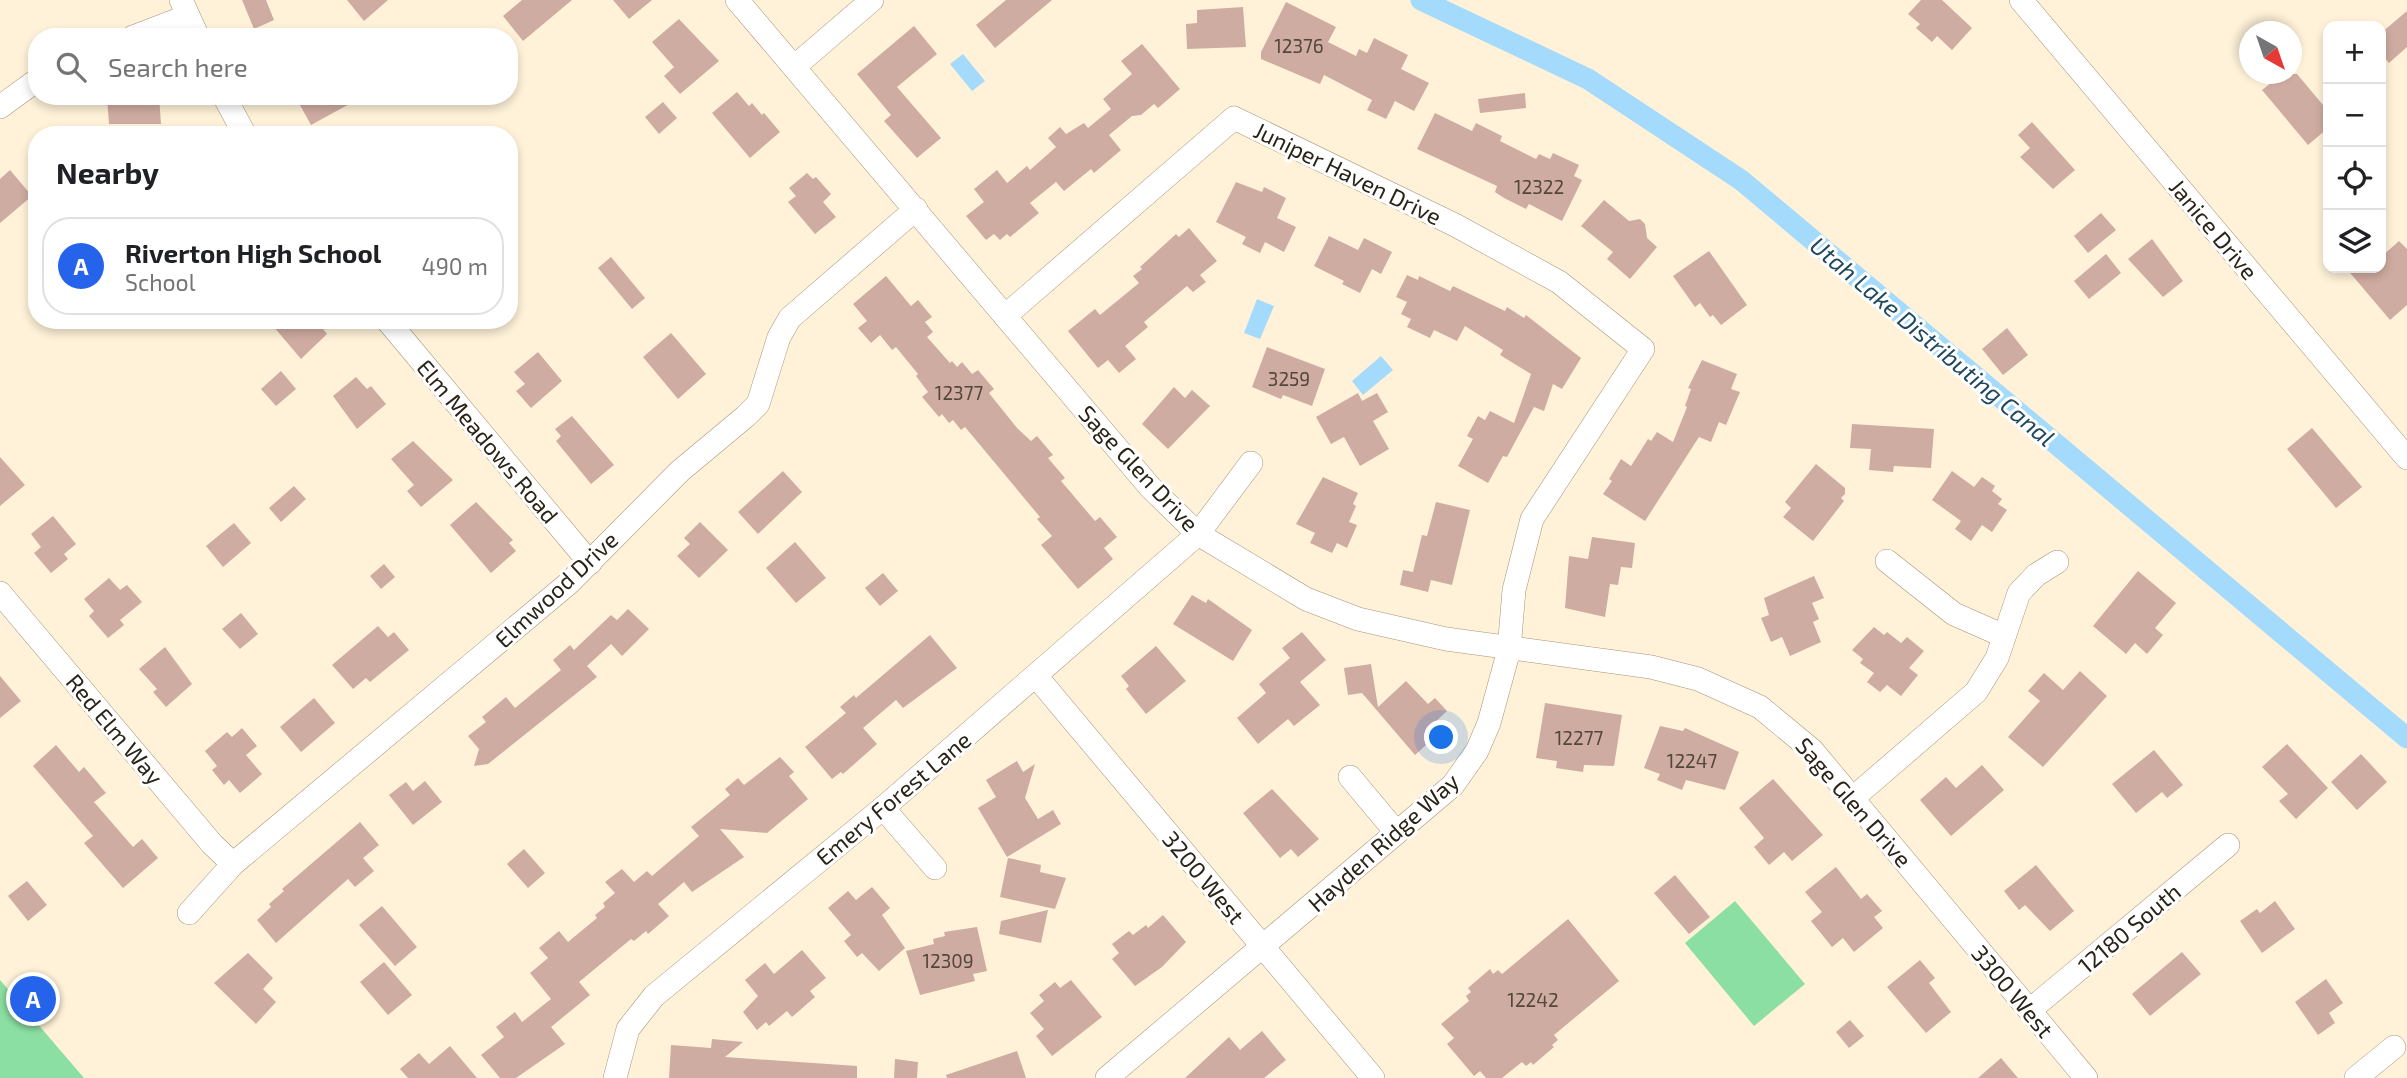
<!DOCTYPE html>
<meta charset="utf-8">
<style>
:root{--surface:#fff;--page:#f6f6f6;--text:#202124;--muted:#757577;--line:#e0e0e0;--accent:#2563eb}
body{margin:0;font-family:"Exo 2",sans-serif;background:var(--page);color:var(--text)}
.controls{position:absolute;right:21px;top:21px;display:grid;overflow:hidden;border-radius:14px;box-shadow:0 4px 10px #0003}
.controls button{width:63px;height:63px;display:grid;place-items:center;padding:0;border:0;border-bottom:2px solid var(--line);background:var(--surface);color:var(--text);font:35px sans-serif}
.compass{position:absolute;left:2239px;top:21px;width:63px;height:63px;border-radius:50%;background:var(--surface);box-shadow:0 4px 10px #0003;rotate:140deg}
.you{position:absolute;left:1442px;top:738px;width:24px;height:24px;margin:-18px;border:5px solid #fff;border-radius:50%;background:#1a73e8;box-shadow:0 0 0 10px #1a73e833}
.badge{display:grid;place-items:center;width:46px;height:46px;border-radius:50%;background:var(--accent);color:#fff;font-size:23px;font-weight:700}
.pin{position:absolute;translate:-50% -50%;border:4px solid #fff;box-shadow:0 2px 7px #0006}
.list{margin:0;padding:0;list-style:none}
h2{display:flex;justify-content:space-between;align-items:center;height:91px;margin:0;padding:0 28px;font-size:30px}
h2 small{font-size:23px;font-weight:400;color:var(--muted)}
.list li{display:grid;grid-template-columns:46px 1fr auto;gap:21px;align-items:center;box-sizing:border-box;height:98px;margin:0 14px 14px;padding:0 14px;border:2px solid var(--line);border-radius:28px}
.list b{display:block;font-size:26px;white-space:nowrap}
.list p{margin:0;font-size:23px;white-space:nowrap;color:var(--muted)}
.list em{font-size:23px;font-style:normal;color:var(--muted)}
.icon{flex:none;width:38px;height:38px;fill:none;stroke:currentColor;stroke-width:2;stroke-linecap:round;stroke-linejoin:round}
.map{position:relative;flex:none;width:2407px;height:1078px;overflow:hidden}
.search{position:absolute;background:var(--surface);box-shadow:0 4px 10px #0003;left:28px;top:28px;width:490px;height:77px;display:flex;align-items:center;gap:18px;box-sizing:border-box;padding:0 24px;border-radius:28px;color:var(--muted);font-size:26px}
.panel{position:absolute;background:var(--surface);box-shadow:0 4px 10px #0003;left:28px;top:126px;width:490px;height:203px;border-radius:28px}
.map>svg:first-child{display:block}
</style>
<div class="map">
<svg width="2407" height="1078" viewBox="0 0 2407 1078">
<rect width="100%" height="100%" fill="#fff2d9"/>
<g fill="#8cdfa2">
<path d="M1735 901 1805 984 1754 1026 1685 943Z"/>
<path d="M0 980 84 1078H0Z"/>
</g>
<g fill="#a4dafb">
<path d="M963 54 985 81 972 91 950 64Z"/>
<path d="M1257 299 1274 306 1260 339 1244 333Z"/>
<path d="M1381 356 1393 370 1363 395 1352 381Z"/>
</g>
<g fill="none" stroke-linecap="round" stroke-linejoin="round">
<path stroke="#a4dafb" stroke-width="21" d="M1421 0 1588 79 1741 180 2407 738"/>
</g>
<g fill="#cfaca1">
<path d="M242 0H266L274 20 254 29Z"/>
<path d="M347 0H388L364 21Z"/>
<path d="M522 0H572L523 41 503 16Z"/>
<path d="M613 0H652L629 19Z"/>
<path d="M1006 0H1052L995 48 976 25Z"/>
<path d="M1921 0H1942L1972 28 1952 50 1937 36 1932 42 1916 28 1920 24 1908 14Z"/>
<path d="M1286 2 1336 27 1328 42 1356 56 1359 49 1367 53 1374 38 1408 55 1401 69 1429 83 1414 111 1395 101 1386 119 1367 110 1372 100 1324 75 1320 84 1261 59V52Z"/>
<path d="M1243 7 1246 47 1187 49 1186 24 1197 23V10Z"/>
<path d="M2407 11V47L2389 63 2381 53V33Z"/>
<path d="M679 19 719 61 680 94 664 76 674 67 652 42Z"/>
<path d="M914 26 937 54 897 87 941 138 917 158 884 121 891 115 857 74Z"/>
<path d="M1142 44 1180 89 1158 108 1154 104 1141 115 1132 116 1109 135 1121 150 1094 173 1091 169 1064 191 1056 182 1030 203 1039 213 1010 237 1007 234 1000 240 994 234 986 240 966 216 984 202 974 189 997 170 1007 183 1027 166 1030 170 1056 147 1048 138 1060 127 1066 134 1084 123 1088 128 1111 109 1103 99 1132 74 1121 61Z"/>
<path d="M2282 74H2297L2328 111V128L2308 145 2262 90Z"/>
<path d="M737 92 749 106 752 103 762 115 764 113 780 132 750 158 712 113Z"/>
<path d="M1525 93 1526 108 1480 113 1478 99Z"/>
<path d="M159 96 161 124H109L107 97Z"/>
<path d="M295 96H364L311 125Z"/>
<path d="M663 102 677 118 659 134 645 117Z"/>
<path d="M1435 113 1472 131 1476 123 1502 136 1500 141 1536 159 1539 154 1550 159 1553 153 1579 165 1574 176 1582 180 1562 221 1529 204 1526 209 1504 198 1495 192 1497 186 1417 149Z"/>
<path d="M2032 122 2075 170 2053 189 2020 157 2030 148 2018 135Z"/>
<path d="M10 170 32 196 0 223V179Z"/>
<path d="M807 173 813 179 816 177 831 194 823 202 836 217 815 234 788 202 796 196 789 188Z"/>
<path d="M1236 182 1262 192 1264 187 1286 198 1277 218 1296 227 1284 252 1265 242 1260 253 1242 244 1246 237 1216 222Z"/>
<path d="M1604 200 1629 221 1640 219 1645 224 1647 238 1657 247 1630 279 1607 259 1613 252 1581 226Z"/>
<path d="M2101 213 2116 230 2088 253 2074 236Z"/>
<path d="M1189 228 1217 261 1200 275 1206 282 1193 292 1187 286 1144 322 1148 327 1125 346 1136 359 1119 373 1108 360 1098 368 1068 331 1095 309 1100 315 1139 283 1133 276 1142 269 1140 267 1176 234 1179 237Z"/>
<path d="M1329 236 1358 250 1364 238 1392 252 1381 274 1372 269 1360 293 1342 284 1344 281 1314 266Z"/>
<path d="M2152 239 2183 281 2163 297 2128 259Z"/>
<path d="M2399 241 2407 249V305L2390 320 2346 268H2381V257Z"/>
<path d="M1709 251 1747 305 1721 325 1713 315 1710 317 1700 303 1695 307 1673 276Z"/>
<path d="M2106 254 2121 273 2089 299 2074 281Z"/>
<path d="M611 257 645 298 632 309 598 268Z"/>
<path d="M1407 275 1418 280 1419 276 1450 291 1453 286 1505 311 1507 307 1524 318 1526 315 1581 358 1562 389 1553 384 1544 411 1534 407 1507 457 1503 456 1488 483 1458 466 1473 439 1467 436 1478 416 1485 420 1490 411 1514 423 1531 374 1500 355 1503 350 1465 326 1457 341 1434 330 1430 338 1407 327 1411 319 1401 314 1407 302 1396 297Z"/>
<path d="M886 276 911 306 918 300 932 317 925 322 933 332 927 337 950 363 952 361 957 367 962 362 972 374 978 370 994 389 989 393 1017 428 1031 441 1037 436 1053 455 1048 458 1065 478 1061 481 1095 521 1100 517 1117 537 1104 548 1113 559 1078 589 1041 545 1052 536 1037 519 1040 517 965 427 961 430 953 420 949 423 942 414 939 417 922 397 928 392 916 376 918 374 896 347 892 350 880 335 871 343 858 328 867 321 853 304Z"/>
<path d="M268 320H316L327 334 301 359Z"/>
<path d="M2007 328 2028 355 2003 375 1982 349Z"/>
<path d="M671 333 706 374 678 399 643 357Z"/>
<path d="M1267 347 1325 369 1312 406 1283 395 1281 399 1252 387Z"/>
<path d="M538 352 562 381 531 408 516 391 525 384 514 372Z"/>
<path d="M1702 360 1737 374 1731 389 1740 392 1726 425 1719 422 1711 442 1699 437 1645 521 1603 494 1612 481 1609 479 1621 459 1631 466 1648 439 1651 441 1657 432 1673 442 1687 407 1685 406 1691 389 1688 388Z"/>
<path d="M281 371 296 389 276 406 261 389Z"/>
<path d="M356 377 367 389 371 386 386 404 357 429 333 396Z"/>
<path d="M1174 387 1185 398 1192 390 1210 406 1168 449 1142 424Z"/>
<path d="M1358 393 1362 401 1377 393 1388 412 1373 421 1389 449 1360 466 1344 437 1331 444 1316 417Z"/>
<path d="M572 416 614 465 591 484 556 441 561 436 555 429Z"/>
<path d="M1852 424 1934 429 1931 468 1894 466 1893 472 1869 470 1871 449 1850 448Z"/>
<path d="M2312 428 2362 487 2336 508 2287 449Z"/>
<path d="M413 441 453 480 421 507 407 491 414 485 391 459Z"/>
<path d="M0 457 25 485 0 506Z"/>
<path d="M1816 464 1845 488V494L1841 498 1844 501 1813 541 1783 517 1791 508 1785 502Z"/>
<path d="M783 471 802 492 758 534 738 512Z"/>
<path d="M1952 471 1974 487 1982 477 1995 486 1992 491 2002 499 1998 504 2007 510 1992 532 1982 525 1971 541 1955 529 1961 521 1932 500Z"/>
<path d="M1323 477 1358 493 1353 504 1356 506 1349 522 1357 525 1347 548 1337 543 1332 553 1310 543 1315 533 1296 524Z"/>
<path d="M294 486 306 499 281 522 269 508Z"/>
<path d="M476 502 513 540 509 543 516 551 491 573 450 525Z"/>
<path d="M1436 502 1470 510 1452 585 1431 580 1428 592 1400 585 1403 570 1413 572 1422 535 1427 536Z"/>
<path d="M53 516 76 544 64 554 68 559 51 573 34 553 41 547 31 534Z"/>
<path d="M700 522 728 550 699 578 677 556 690 544 684 538Z"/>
<path d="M234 523 251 543 223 567 206 546Z"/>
<path d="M1592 537 1635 543 1632 568 1621 567 1618 585 1610 584 1605 617 1565 608 1569 556 1588 559Z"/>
<path d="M795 542 826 578 796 603 766 568Z"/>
<path d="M384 564 395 577 381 589 370 576Z"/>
<path d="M2138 571 2176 603 2155 628 2163 635 2147 654 2135 643 2126 654 2093 626Z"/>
<path d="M883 573 898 591 880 606 865 588Z"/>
<path d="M1814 576 1824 598 1812 603 1819 619 1813 622 1821 642 1790 656 1782 637 1771 642 1761 618 1769 615 1764 598Z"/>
<path d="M109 578 120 590 127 585 142 602 120 620 124 625 108 638 89 616 94 611 84 599Z"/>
<path d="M1192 595 1206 603 1208 599 1252 630 1233 661 1173 624Z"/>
<path d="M628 609 649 629 622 656 611 644 587 666 597 677 488 764 474 766 479 749 468 736 486 722 482 717 506 697 515 708 561 670 553 660 570 645 574 650 611 615 617 620Z"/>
<path d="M241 613 258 634 240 649 222 629Z"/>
<path d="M378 626 388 637 394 632 409 650 370 682 366 678 353 689 332 665Z"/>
<path d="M1874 627 1884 635 1887 632 1901 643 1907 637 1924 651 1909 668 1918 675 1901 696 1887 685 1880 692 1867 682 1874 673 1860 663 1863 659 1852 650Z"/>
<path d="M1302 632 1326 660 1300 682 1320 705 1294 726 1288 719 1258 744 1237 718 1266 693 1259 684 1290 658 1282 648Z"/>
<path d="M930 635 957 668 903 708 896 700 863 728 877 744 843 774 841 772 832 779 805 747 846 713 840 707 854 695 856 698Z"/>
<path d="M1156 646 1186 681 1146 714 1126 689 1129 686 1121 676Z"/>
<path d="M165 647 192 684 166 707 153 692 157 689 139 669Z"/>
<path d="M1371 664 1378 707 1406 681 1428 704 1435 698 1447 711 1429 728 1436 736 1415 755 1362 693 1348 695 1344 668Z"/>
<path d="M2080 671 2107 696 2043 767 2008 737 2040 701 2028 691 2044 673 2063 690Z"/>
<path d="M0 676 21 701 0 718Z"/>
<path d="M314 698 335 723 301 752 280 727Z"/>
<path d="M1545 703 1622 715 1614 766 1584 765 1583 772 1556 768 1557 761 1536 758Z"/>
<path d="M1660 726 1683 731 1685 728 1739 752 1725 790 1686 780 1682 790 1657 780 1660 774 1644 768Z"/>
<path d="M242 728 257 746 246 755 262 774 240 793 229 780 224 785 212 770 217 766 205 751 227 732 232 737Z"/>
<path d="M2287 744 2328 788 2296 819 2279 801 2288 794 2262 767Z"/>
<path d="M56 745 79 772 84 767 106 793 94 802 133 847 142 839 158 858 123 888 84 843 93 836 33 766Z"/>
<path d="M2154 750 2183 785 2167 798 2162 792 2136 813 2112 784Z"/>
<path d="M2361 754 2387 782 2357 810 2331 782Z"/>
<path d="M780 757 794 772 789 776 808 799 767 833 720 829 744 857 692 892 684 882 658 904 669 916 648 934 646 931 634 941 631 939 579 982 590 995 551 1027 565 1044 516 1078H500L481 1055 504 1037 496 1027 515 1012 522 1022 551 999 530 973 548 958 539 948 559 931 568 942 597 918 595 915 605 907 603 903 615 893 605 882 622 869 634 882 647 871 652 876 699 836 691 827 730 795 725 789 738 778 744 785Z"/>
<path d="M1017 761 1023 772 1035 764 1025 798 1038 819 1053 810 1061 824 1007 857 978 808 996 797 986 780Z"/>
<path d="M1982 765 2004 790 1951 836 1920 800 1946 777 1956 788Z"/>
<path d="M1773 779 1823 835 1792 861 1784 852 1769 865 1754 847 1764 838 1739 808Z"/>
<path d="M425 781 442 802 413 825 389 795 406 782 413 791Z"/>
<path d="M1272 789 1319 839 1298 857 1291 849 1280 858 1243 813Z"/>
<path d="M360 822 379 845 363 858 374 871 355 887 348 879 276 943 257 920 271 907 269 904 284 891 282 889Z"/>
<path d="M524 849 545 873 528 888 507 864Z"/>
<path d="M1008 858 1041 865 1040 872 1066 878 1055 909 1000 897Z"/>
<path d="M2036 865 2074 911 2050 931 2025 905 2019 910 2004 891Z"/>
<path d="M1836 867 1861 899 1867 894 1882 911 1874 917 1883 928 1854 952 1843 938 1832 947 1811 921 1822 912 1805 892Z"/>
<path d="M1675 875 1710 917 1689 934 1654 893Z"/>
<path d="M27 881 47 905 28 921 8 896Z"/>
<path d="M872 887 890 908 882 915 905 948 879 971 862 953 857 957 844 941 851 935 828 908 848 891 856 900Z"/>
<path d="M2275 901 2295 929 2262 953 2240 921 2257 909 2260 913Z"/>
<path d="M382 906 417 947 395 966 359 925Z"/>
<path d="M1048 910 1041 943 999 934 1001 921Z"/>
<path d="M1163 915 1186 942 1162 967 1135 986 1112 959 1119 953 1112 944 1129 931 1133 935 1146 925 1148 928Z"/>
<path d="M1568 919 1619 981 1554 1035 1558 1040 1552 1045 1554 1047 1533 1065 1531 1062 1526 1066 1522 1062 1502 1078H1486L1480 1071 1474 1076 1447 1044 1454 1038 1441 1024 1469 1001 1466 996 1471 992 1468 988 1490 969 1493 974 1498 970 1502 974Z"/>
<path d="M977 927 987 971 973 974 975 981 920 995 906 951 934 944 933 939 945 936 944 932Z"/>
<path d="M802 950 826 978 810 991 815 997 792 1017 787 1011 769 1026 766 1022 757 1030 743 1012 758 996 745 980 765 963 774 974Z"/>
<path d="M2182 952 2201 974 2150 1016 2132 994Z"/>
<path d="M248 953 273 978 263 989 276 1002 256 1024 214 983Z"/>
<path d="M1920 960 1935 978 1929 983 1951 1012 1926 1033 1887 987Z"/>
<path d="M384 962 412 995 388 1015 360 982Z"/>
<path d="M2326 979 2343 1003 2329 1013 2335 1023 2318 1035 2295 1002Z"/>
<path d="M1071 980 1102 1017 1052 1056 1036 1036 1044 1029 1030 1013 1044 1001 1039 995 1055 982 1060 988Z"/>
<path d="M1850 1020 1864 1036 1849 1048 1836 1032Z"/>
<path d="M1262 1031 1286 1060 1264 1078H1185L1229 1037 1240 1050Z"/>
<path d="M712 1039 743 1042 725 1057 857 1066V1078H669L671 1045 711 1048Z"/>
<path d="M450 1046 477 1078H408L400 1069 419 1053 429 1064Z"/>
<path d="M1017 1051 1026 1078H947L946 1075Z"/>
<path d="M2001 1058 2018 1078H1978Z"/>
<path d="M895 1059 918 1062 917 1078H894Z"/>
</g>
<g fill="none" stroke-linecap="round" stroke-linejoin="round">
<g stroke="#a39477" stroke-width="24">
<g id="minor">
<path d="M181 0 198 37"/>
<path d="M737 0 1150 487 1198 534 1306 599 1358 619 1446 639 1651 667 1698 679 1760 707 1812 750 2086 1078"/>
<path d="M2021 0 2407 458"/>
<path d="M133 37 188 16"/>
<path d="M794 67 872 0"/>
<path d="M224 96 245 135"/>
<path d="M0 107 37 80"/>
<path d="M1005 316 1234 118 1455 225 1559 282 1643 349 1532 519 1514 590 1509 650 1489 723 1477 751 1453 785 1107 1078"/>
<path d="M387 320 590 563"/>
<path d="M1887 561 1954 614 2004 636"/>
<path d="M0 593 212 844 233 864"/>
<path d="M1036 676 1373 1078"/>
<path d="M1350 777 1396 832"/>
<path d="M1853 798 1976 692 1997 658 2019 593 2036 575 2057 562"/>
<path d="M883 808 935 868"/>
<path d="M189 913 233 864 569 583 680 471 746 416 758 404 779 337 790 318 916 209"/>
<path d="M2030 1010 2228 845"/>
<path d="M615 1078 628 1029 654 996 883 808 1198 534 1251 463"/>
<path d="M2356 1078 2394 1047"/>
</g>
</g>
<use href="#minor" stroke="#fff" stroke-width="23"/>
</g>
<g text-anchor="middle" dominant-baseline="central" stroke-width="6" stroke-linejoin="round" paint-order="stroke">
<g font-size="19" fill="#53463a">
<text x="1299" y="45">12376</text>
<text x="1539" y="186">12322</text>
<text x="1289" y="378">3259</text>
<text x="959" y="392">12377</text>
<text x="1579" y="737">12277</text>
<text x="1692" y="760">12247</text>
<text x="948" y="960">12309</text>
<text x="1533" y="999">12242</text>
</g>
<g font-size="23" fill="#2a2418" stroke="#fff">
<text transform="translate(1348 173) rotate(26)">Juniper Haven Drive</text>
<text transform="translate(2214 229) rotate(50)">Janice Drive</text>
<text transform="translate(488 441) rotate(50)">Elm Meadows Road</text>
<text transform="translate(1139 468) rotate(47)">Sage Glen Drive</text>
<text transform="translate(556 589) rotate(-43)">Elmwood Drive</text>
<text transform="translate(115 729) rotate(50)">Red Elm Way</text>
<text transform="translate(893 798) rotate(-40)">Emery Forest Lane</text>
<text transform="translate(1854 802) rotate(49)">Sage Glen Drive</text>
<text transform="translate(1383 842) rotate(-42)">Hayden Ridge Way</text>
<text transform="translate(1204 877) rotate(50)">3200 West</text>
<text transform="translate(2129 928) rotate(-40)">12180 South</text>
<text transform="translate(2013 991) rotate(50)">3300 West</text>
</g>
<g font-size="24" font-style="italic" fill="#204960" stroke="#fff">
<text transform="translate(1933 341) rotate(40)">Utah Lake Distributing Canal</text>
</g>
</g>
</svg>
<div class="controls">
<button>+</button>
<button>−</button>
<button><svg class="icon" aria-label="locate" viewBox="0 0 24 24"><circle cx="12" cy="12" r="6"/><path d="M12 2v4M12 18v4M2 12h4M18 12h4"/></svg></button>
<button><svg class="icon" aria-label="layers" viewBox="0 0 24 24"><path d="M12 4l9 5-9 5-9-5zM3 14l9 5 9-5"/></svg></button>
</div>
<svg class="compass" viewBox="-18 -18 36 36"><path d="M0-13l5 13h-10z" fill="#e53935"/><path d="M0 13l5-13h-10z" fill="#757577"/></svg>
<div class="you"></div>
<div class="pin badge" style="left:33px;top:999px">A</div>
<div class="search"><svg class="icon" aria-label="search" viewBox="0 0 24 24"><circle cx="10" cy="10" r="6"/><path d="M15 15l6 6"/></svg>Search here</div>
<section class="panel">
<h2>Nearby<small></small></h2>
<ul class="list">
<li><span class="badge">A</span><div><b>Riverton High School</b><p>School</p></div><em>490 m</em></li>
</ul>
</section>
</div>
